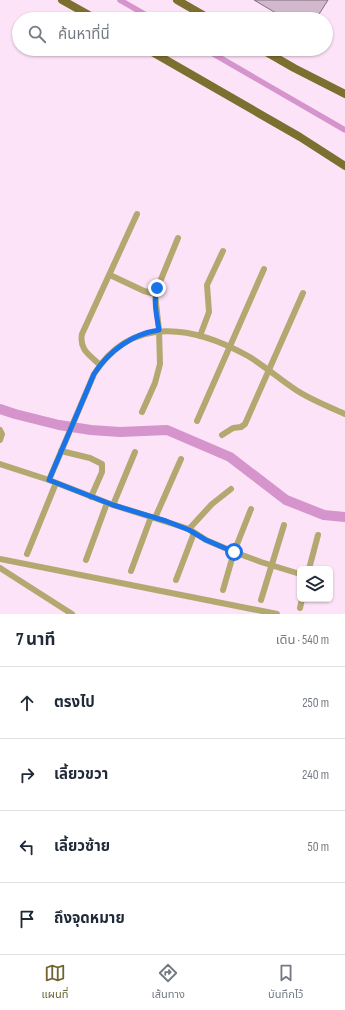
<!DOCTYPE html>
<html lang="th">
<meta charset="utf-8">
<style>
:root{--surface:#fff;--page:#f6f6f7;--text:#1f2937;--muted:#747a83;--line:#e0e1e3;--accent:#706532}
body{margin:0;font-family:"Sofia Sans Condensed","Noto Sans Thai",sans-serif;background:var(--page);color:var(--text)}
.controls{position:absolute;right:12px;bottom:12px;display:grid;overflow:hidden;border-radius:6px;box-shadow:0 1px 3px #0004}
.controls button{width:36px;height:36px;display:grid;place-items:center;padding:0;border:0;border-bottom:1px solid var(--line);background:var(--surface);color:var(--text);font:20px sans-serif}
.stop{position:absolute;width:12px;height:12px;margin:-9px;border:3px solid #1a73e8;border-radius:50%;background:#fff}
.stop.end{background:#1a73e8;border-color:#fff;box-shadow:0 1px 4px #0008}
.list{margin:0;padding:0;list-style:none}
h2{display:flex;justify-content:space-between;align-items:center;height:52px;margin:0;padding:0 16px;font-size:17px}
h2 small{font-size:13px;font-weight:400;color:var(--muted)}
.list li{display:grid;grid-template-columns:26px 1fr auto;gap:12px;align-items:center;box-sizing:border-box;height:72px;padding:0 16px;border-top:1px solid var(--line)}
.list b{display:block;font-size:15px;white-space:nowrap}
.list em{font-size:13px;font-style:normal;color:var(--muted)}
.icon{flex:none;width:22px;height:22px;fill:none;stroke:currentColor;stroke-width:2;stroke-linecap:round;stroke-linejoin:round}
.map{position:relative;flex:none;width:345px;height:614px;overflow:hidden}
.search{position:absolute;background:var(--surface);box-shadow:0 1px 3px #0004;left:12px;right:12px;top:12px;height:44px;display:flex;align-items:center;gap:10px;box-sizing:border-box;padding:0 14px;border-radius:22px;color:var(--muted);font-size:15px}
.sheet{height:340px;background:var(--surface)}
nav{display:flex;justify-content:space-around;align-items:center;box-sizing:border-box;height:56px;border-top:1px solid var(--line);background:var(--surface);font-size:11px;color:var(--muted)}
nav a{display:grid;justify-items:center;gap:2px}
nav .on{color:var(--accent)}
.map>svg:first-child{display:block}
</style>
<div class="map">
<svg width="345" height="614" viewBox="0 0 345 614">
<rect width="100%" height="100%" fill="#fce3f7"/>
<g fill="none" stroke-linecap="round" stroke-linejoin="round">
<g stroke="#d694cc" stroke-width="5.5">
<path d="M120 0 153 19"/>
<path d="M205 49 345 130"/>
</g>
<path stroke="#d694cc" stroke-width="10" d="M0 409 15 414 59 425 91 430 120 432 167 430 230 457 286 500 324 515 345 517"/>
</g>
<path fill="#d1b8cc" stroke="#836d7f" d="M254 0H328L316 19H286Z"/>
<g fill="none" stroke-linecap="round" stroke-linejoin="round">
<g stroke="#b4a871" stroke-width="6">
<path d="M110 275 144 291 155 294"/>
<path d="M200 336 209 312 207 285 223 251"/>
<path d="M100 365C90 355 79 350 82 334L137 214"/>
<path d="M142 412 155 383 160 364 159 330 155 294 178 238"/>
<path d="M197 421 264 269"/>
<path d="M0 430 2 434 0 440"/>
<path d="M222 435 233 428 241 427 245 424 303 293"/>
<path d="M61 451 90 458 102 464V472L91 497"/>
<path d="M0 464 49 480 113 505 189 529 206 540 234 552 261 562 300 574"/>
<path d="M49 480 94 374C132 314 194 326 248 356 265 366 279 379 296 390 311 400 328 406 345 414"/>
<path d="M113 505 135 452"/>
<path d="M155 518 181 459"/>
<path d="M189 529 212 504 231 489"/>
<path d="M27 554 56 483"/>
<path d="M0 559 277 614"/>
<path d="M86 560 107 503"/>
<path d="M0 568 72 614"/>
<path d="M309 569 318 535"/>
<path d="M131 571 151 517"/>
<path d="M176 580 194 533"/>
<path d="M223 590 234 552 251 509"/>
<path d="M261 600 284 525"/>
<path d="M300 608 302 599"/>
</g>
<g stroke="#7c6f30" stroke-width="8">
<path d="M62 0 96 19"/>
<path d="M177 0 210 19"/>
<path d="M147 49 300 137 345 166"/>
<path d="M261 49 294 68 345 94"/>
</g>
</g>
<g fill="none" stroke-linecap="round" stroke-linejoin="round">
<path stroke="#1a73e8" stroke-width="5" d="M157 288C153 302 157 317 159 330 132 334 109 351 94 374L49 480 113 505 166 521 189 530 206 540 234 552"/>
</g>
</svg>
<div class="controls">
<button><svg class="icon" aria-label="layers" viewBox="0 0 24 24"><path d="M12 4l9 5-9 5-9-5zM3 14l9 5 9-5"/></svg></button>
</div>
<div class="stop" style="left:234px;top:552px"></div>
<div class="stop end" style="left:157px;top:288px"></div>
<div class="search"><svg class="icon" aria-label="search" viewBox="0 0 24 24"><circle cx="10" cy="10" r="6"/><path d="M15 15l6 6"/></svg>ค้นหาที่นี่</div>
</div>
<section class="sheet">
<h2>7 นาที<small>เดิน · 540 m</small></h2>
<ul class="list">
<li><svg class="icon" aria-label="ahead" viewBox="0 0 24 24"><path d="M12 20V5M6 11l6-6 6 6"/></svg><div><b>ตรงไป</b></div><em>250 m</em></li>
<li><svg class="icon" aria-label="right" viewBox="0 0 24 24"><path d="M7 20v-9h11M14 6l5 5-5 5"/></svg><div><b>เลี้ยวขวา</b></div><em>240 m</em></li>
<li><svg class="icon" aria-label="left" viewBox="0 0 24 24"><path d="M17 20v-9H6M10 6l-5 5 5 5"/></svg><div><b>เลี้ยวซ้าย</b></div><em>50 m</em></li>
<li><svg class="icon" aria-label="arrive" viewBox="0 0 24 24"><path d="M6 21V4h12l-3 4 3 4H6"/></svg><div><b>ถึงจุดหมาย</b></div></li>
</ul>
</section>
<nav>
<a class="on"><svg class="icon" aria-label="map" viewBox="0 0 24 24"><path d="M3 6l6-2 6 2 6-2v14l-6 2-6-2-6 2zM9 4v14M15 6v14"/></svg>แผนที่</a>
<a><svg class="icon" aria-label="directions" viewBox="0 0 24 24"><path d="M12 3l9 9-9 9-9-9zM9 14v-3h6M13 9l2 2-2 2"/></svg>เส้นทาง</a>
<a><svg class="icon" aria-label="saved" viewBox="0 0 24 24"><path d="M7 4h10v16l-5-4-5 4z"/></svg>บันทึกไว้</a>
</nav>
